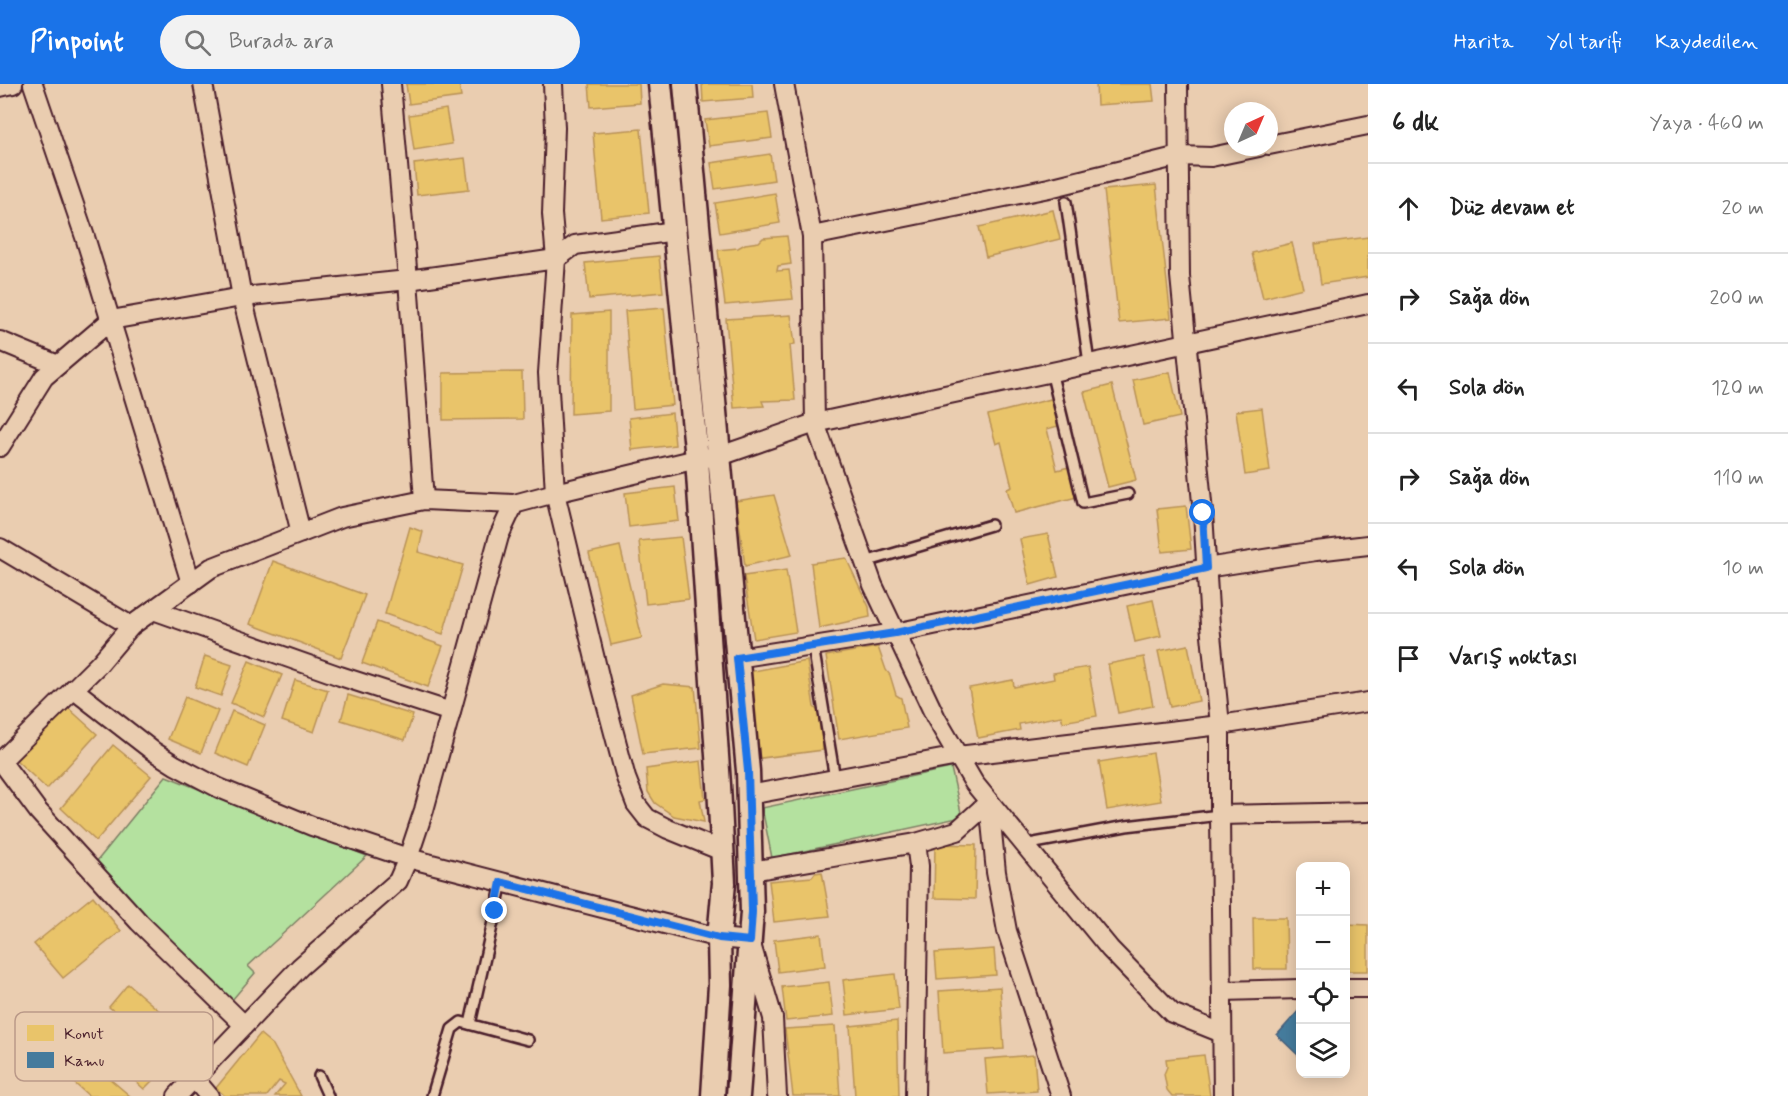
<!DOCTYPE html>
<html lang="tr">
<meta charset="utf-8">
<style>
:root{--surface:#fff;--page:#f2f2f2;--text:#222;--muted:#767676;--line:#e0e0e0;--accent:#1a73e8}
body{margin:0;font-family:Mynerve,sans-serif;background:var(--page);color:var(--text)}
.controls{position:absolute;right:18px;bottom:18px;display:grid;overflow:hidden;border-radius:12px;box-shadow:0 3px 15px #0003}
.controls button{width:54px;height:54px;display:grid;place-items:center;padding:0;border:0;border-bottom:2px solid var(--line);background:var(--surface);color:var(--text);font:30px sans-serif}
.compass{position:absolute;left:1224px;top:18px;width:54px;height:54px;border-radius:50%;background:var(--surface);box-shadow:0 3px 15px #0003;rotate:44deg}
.stop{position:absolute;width:18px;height:18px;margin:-14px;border:4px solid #1a73e8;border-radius:50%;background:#fff}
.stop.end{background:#1a73e8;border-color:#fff;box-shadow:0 2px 6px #0008}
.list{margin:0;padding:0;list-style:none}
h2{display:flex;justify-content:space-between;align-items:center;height:78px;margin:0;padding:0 24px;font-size:26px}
h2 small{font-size:20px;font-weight:400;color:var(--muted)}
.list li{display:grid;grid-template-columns:39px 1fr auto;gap:18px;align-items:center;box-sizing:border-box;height:90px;padding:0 24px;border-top:2px solid var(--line)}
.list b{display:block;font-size:22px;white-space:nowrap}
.list em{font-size:20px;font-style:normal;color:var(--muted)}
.icon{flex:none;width:33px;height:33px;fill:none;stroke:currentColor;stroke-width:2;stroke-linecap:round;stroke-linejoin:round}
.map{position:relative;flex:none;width:1368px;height:1012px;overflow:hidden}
header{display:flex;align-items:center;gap:36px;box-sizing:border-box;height:84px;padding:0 30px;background:var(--accent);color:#fff}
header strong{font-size:28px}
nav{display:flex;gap:33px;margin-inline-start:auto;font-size:21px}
.search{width:420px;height:54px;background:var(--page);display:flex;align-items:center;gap:15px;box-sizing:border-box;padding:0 21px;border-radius:33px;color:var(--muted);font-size:22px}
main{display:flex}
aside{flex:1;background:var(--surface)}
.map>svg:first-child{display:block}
</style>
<header>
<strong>Pinpoint</strong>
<div class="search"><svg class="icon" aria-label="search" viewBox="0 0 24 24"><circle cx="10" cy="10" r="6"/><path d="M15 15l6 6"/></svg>Burada ara</div>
<nav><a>Harita</a><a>Yol tarifi</a><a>Kaydedilen</a></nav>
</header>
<main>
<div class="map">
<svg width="1368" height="1012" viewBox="0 0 1368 1012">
<rect width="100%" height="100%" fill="#eacdb0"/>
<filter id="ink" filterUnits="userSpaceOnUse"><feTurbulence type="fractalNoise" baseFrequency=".0167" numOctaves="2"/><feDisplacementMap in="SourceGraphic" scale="12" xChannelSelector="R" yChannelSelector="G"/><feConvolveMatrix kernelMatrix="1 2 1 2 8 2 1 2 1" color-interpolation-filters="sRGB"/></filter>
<g filter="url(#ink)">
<g fill="#b4e19f" stroke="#7f8065" stroke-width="1.5">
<path d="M951 684 962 733 772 774 762 724Z"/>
<path d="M166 692 367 772 248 882 255 889 232 916 93 782Z"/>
</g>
<g fill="#e9c46a" stroke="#b99257" stroke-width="1.5">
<path d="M406 0H459L461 13 409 20Z"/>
<path d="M589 0H639L640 19 591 23Z"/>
<path d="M702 0H752L753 14 703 18Z"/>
<path d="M1096 0H1152L1154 17 1097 21Z"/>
<path d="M446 25 452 60 414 66 409 31Z"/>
<path d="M768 29 772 54 709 62 705 36Z"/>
<path d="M641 45 649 129 601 134 593 49Z"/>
<path d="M770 70 774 96 715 105 711 79Z"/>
<path d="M465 74 469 105 417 111 414 80Z"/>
<path d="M1156 101 1171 234 1119 239 1104 106Z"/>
<path d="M775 109 780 139 720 149 715 119Z"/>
<path d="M1053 126 1060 155 986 173 979 143Z"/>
<path d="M787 152 791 180 778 182 777 187 789 186 793 215 725 221 718 166 738 164 745 160 759 158 763 154Z"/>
<path d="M1368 153V193L1321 200 1315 160Z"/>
<path d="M1292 159 1303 204 1263 214 1252 169Z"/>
<path d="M659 172 663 208 589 215 585 179Z"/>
<path d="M664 224 673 321 633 325 625 227Z"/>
<path d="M609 228V327L571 330 572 231Z"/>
<path d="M791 231 795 260 790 261 795 316 762 317 764 322 734 324 726 235Z"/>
<path d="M522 288 523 335 443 336V289Z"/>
<path d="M1170 288 1180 333 1143 341 1133 296Z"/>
<path d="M1112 301 1136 396 1108 403 1084 308Z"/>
<path d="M1051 315 1058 342 1047 345 1057 386 1069 383 1077 413 1014 429 1007 405 1012 403 1001 358 996 360 988 331Z"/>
<path d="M1262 324 1270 387 1245 391 1236 327Z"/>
<path d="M672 329 675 361 632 366 629 334Z"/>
<path d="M675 403 679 437 629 443 625 409Z"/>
<path d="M774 411 792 471 745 482 736 417Z"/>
<path d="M1186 422 1191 465 1162 468 1157 425Z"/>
<path d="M410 443 423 448 418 468 463 481 443 550 385 530Z"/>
<path d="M1048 450 1058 493 1030 501 1020 455Z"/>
<path d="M681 453 689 515 646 520 639 457Z"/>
<path d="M620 462 642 554 611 561 589 469Z"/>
<path d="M846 474 869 523 870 533 819 544 811 479Z"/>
<path d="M273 477 365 511 341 574 250 540Z"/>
<path d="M786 486 796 548 754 555 744 492Z"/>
<path d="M1153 516 1161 552 1135 558 1127 522Z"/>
<path d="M377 538 443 562 428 603 362 579Z"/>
<path d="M1188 561 1199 617 1170 623 1158 567Z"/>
<path d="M878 563 886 586 890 591 896 611 901 614 907 644 839 655 826 572Z"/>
<path d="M205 572 232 581 221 612 195 603Z"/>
<path d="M1144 573 1153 622 1118 629 1108 580Z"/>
<path d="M249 577 282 591 264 633 231 619Z"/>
<path d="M807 577 814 623 818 627 823 666 754 675 743 589Z"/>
<path d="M1088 583 1097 632 1063 638 1061 632 1019 640 1020 646 978 654 969 604 1013 596 1014 603 1054 595 1053 589Z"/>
<path d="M295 596 328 606 314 648 282 637Z"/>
<path d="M663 600 695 603 701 664 643 670 631 611Z"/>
<path d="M348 611 413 631 405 656 341 636Z"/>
<path d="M185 613 218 627 201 669 168 655Z"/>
<path d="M66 622 97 650 47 705 16 676Z"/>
<path d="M232 627 265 641 248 683 215 669Z"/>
<path d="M113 661 151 692 96 757 61 724Z"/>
<path d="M1153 669 1161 717 1107 726 1099 678Z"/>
<path d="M701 677 705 715 700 716 704 738 674 732 655 719 648 708 646 685Z"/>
<path d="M935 760 976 761 975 815 934 814Z"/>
<path d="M822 788 830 832 774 838 769 797 812 793 815 789Z"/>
<path d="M93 812 121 847 63 894 34 860Z"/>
<path d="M1253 834H1286L1287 885H1254Z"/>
<path d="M1346 840 1368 841V887H1346Z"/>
<path d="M821 850 825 882 778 888 774 856Z"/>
<path d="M994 865 996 891 937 895 935 869Z"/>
<path d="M895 890 899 925 847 931 843 896Z"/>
<path d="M829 898 833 932 786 937 782 903Z"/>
<path d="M128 900 191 954 172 976 109 923Z"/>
<path d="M1000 903 1004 965 943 969 939 907Z"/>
<path d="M104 935 162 987 144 1005 85 952Z"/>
<path d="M897 937 899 1012H855L850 942Z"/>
<path d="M835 942 840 1012H793L785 945Z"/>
<path d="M260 950 273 961 301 1012H275L285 1000 279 997 267 1012H225L216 1004Z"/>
<path d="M1034 971 1037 1007 988 1010 985 975Z"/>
<path d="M1204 971 1210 1012H1172L1167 1006 1164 990 1167 983 1166 975Z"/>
<path d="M90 978 130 1012H89L73 998Z"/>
</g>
<path fill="#457b9d" stroke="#465f7b" stroke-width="1.5" d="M1300 925V973L1277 951Z"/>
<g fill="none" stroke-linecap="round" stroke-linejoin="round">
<g stroke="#4a1f2b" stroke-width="14">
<g id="service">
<path d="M1066 118 1089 279"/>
<path d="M1051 287 1083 419 1128 410"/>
<path d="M865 478 991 441"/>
<path d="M813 562 835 695"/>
<path d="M1024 761 1126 742 1220 731"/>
<path d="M470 940 502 798"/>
<path d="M319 992 328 1012"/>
<path d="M432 1012 452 945 461 938 528 956"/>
</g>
</g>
<g stroke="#4a1f2b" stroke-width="22">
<g id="minor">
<path d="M33 0 85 153 191 499"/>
<path d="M203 0 242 213 301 449"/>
<path d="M391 0 408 196 424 416"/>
<path d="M784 0 812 152 815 339 873 501 936 634 974 699 1110 865 1172 929 1222 949"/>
<path d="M1178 0 1180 192 1203 429 1210 541 1220 641V731L1223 1012"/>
<path d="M0 3 13 0"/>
<path d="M1269 61 1368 41"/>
<path d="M812 152 1049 104 1179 72 1211 73 1259 63"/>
<path d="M0 257 58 281"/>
<path d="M0 363 44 293 111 236 242 213 408 196 556 175 575 161 675 147"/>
<path d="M0 464 131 542"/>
<path d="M153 526 340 592 451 628"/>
<path d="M737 574 895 549 1206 484 1316 467 1368 461"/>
<path d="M73 605 153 667 175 681 219 704 312 742 408 774 719 854 750 857 773 934 777 1012"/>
<path d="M1 677 38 727 139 838 244 941"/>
<path d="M0 678 99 580 131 542 211 484 342 433 424 416 514 420"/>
<path d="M749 711 958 672 1220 641 1368 618"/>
<path d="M989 718 996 788 1007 847 1061 1012"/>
<path d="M1220 731 1368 728"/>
<path d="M722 767 668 745 647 734 636 720 626 694 601 600 555 409 697 375 720 372 815 339 1368 220"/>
<path d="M751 787 916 759 957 747 989 718"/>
<path d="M1346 904H1368"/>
<path d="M1222 907 1300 905"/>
<path d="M193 993 209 1012"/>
<path d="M177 1012 300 883 398 797 408 774 424 726 499 452 514 420 555 409 548 289 556 175 552 130 555 44 553 0"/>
<path d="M915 1012 919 782 916 759"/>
</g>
</g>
<g stroke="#4a1f2b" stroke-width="27">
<g id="tertiary">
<path d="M660 0 697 375 719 701 724 799 719 854 720 901 713 1012"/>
<path d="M685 0 748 687 752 828 738 1012"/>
</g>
</g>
<use href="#service" stroke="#eacdb0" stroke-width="9"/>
<use href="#minor" stroke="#eacdb0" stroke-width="18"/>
<use href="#tertiary" stroke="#eacdb0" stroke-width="22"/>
</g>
</g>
<g fill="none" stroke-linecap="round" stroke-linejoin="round" filter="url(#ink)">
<path stroke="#1a73e8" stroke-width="8" d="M495 827 501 798 719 854 750 857 752 828 748 687 737 574 895 549 1206 484 1203 429"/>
</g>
<rect x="15" y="928" width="198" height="69" rx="9" fill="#eacdb0" stroke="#ba9988" stroke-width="1.5"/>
<rect x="27" y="941" width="27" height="16" fill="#e9c46a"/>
<rect x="27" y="968" width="27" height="16" fill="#457b9d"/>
<g font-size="16" fill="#4a1f2b">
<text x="64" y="955">Konut</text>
<text x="64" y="982">Kamu</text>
</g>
</svg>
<div class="controls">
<button>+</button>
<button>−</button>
<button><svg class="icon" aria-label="locate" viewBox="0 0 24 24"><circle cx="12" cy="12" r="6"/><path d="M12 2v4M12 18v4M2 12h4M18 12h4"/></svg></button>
<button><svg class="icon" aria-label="layers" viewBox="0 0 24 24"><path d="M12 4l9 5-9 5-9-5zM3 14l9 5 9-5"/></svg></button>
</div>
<svg class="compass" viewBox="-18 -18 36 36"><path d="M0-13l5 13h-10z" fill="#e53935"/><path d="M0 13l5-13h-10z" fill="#767676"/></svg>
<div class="stop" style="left:1203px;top:429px"></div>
<div class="stop end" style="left:495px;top:827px"></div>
</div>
<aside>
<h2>6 dk<small>Yaya · 460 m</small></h2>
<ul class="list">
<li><svg class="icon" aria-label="ahead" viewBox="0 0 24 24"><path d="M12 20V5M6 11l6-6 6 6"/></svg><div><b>Düz devam et</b></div><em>20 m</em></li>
<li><svg class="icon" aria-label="right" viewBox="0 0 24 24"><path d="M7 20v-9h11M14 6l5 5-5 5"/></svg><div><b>Sağa dön</b></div><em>200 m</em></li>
<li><svg class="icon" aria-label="left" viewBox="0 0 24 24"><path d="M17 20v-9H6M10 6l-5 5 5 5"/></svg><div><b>Sola dön</b></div><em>120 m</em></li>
<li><svg class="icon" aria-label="right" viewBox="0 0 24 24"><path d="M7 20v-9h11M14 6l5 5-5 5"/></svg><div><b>Sağa dön</b></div><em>110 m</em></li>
<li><svg class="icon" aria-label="left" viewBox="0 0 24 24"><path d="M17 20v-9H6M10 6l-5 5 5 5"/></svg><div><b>Sola dön</b></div><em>10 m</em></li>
<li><svg class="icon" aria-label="arrive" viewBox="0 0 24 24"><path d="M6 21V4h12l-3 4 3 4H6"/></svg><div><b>Varış noktası</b></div></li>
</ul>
</aside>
</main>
